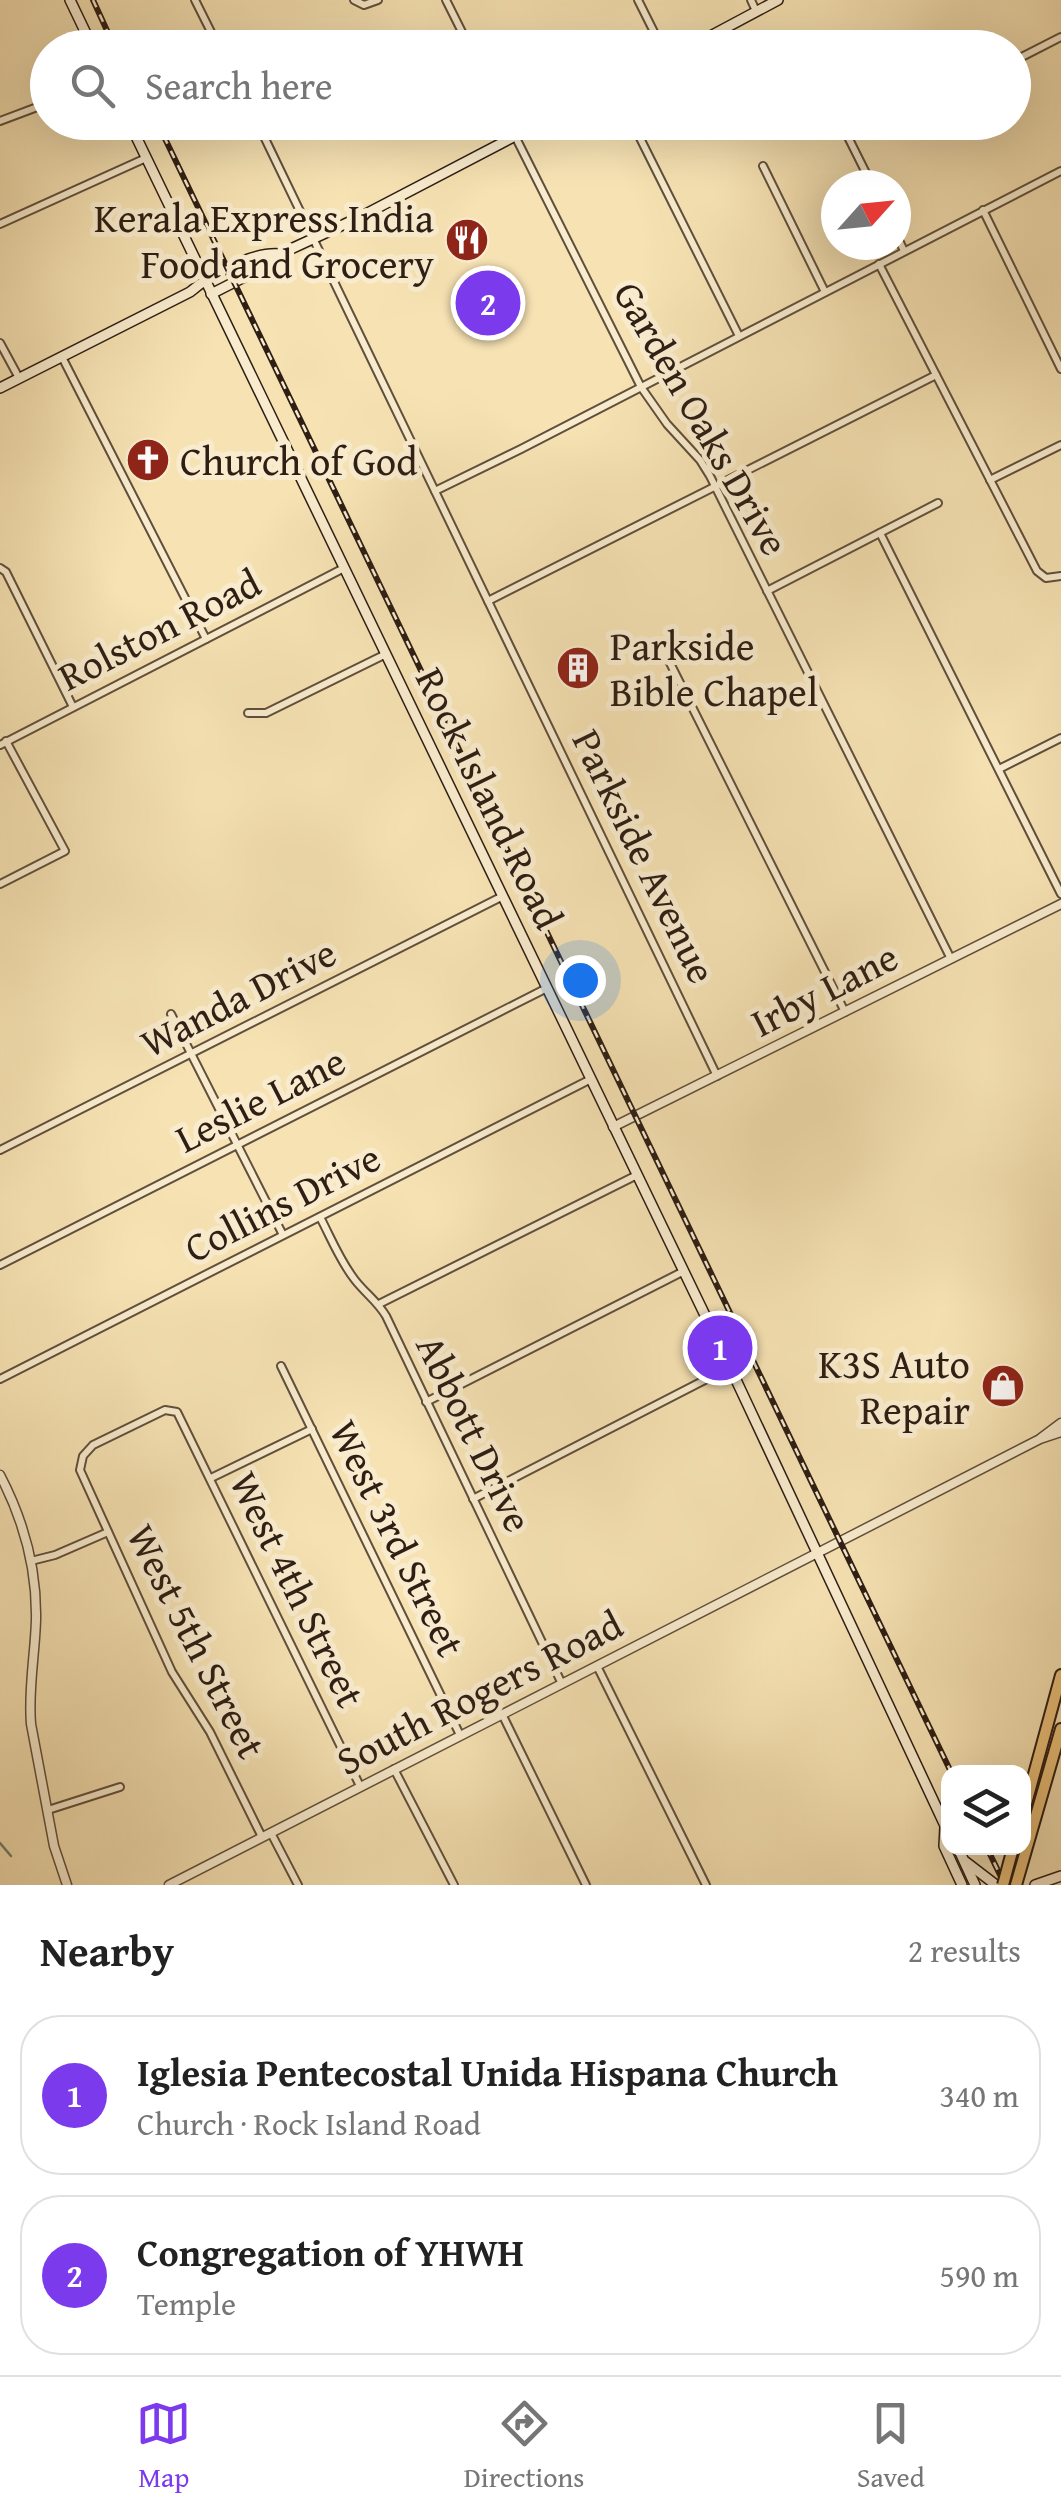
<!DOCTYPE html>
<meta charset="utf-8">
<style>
:root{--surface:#fff;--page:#f2f2f2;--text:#222;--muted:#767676;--line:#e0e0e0;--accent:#7c3aed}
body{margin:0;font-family:"Gentium Book Plus",serif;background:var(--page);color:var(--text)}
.controls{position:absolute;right:30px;bottom:30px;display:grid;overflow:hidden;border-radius:20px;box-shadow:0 10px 40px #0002}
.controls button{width:90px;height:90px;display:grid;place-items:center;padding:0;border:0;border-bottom:2px solid var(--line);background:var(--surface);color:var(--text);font:50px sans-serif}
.compass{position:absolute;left:821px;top:170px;width:90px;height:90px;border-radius:50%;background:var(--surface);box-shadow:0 10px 40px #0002;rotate:63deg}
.you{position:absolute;left:580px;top:980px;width:35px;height:35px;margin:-25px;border:8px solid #fff;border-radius:50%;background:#1a73e8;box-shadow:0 0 0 15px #1a73e833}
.badge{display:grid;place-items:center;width:65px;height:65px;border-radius:50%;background:var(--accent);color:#fff;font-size:32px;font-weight:700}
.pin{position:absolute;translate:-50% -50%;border:5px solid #fff;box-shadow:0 2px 10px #0006}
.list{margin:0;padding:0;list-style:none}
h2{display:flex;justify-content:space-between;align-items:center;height:130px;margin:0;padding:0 40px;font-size:42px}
h2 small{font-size:32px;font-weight:400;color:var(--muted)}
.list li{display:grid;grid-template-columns:65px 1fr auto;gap:30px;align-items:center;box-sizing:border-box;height:160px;margin:0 20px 20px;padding:0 20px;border:2px solid var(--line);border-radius:40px}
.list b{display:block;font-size:38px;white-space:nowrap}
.list p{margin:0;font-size:32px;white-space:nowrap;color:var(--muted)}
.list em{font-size:32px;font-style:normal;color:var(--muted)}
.icon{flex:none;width:55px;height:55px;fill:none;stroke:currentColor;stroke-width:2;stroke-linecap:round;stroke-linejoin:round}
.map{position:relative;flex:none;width:1061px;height:1885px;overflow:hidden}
.search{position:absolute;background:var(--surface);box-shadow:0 10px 40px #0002;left:30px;right:30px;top:30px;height:110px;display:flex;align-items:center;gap:25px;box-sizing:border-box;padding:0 35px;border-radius:55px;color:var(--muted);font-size:38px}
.sheet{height:490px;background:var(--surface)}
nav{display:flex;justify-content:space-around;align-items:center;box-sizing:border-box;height:140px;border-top:2px solid var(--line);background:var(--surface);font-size:28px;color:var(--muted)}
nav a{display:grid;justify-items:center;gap:5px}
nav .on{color:var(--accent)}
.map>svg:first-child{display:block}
</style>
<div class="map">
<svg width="1061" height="1885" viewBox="0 0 1061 1885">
<rect width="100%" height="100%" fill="#f6e2b3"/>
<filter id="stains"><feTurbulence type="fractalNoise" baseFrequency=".002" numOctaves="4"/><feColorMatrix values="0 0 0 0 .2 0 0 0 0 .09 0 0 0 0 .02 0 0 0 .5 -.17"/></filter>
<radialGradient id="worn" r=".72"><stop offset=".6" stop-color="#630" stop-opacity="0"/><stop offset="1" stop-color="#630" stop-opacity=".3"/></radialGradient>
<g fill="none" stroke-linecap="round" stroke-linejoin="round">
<path stroke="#717e6f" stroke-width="2.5" d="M0 1843 11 1856"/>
<g stroke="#604f3c" stroke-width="10">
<g id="minor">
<path d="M195 0 219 48"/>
<path d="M354 0 364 5 378 0"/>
<path d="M446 0 470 48"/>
<path d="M638 0 662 48"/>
<path d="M751 0 756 11"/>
<path d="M1014 61 1061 37"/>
<path d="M0 121 48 103"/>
<path d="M257 122 717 1076"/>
<path d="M508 122 641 387 667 424 700 460 710 476 951 959"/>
<path d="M632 122 739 336"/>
<path d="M842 125 872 185"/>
<path d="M763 166 825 292"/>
<path d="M983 210 1061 369"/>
<path d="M0 224 146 158"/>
<path d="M896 234 904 251"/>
<path d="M879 264 1037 571 1046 578 1061 576"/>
<path d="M0 343 19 378"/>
<path d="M62 357 206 639"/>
<path d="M990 480 1061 445"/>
<path d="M435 491 521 449 1061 171"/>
<path d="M880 533 1061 894"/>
<path d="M0 568 6 572 73 707"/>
<path d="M767 591 938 503"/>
<path d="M488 601 936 375"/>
<path d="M660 643 845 1012"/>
<path d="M248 713H266L386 654"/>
<path d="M0 745 344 568"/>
<path d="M999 769 1061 738"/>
<path d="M0 884 65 851 6 741"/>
<path d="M171 1014 283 1235"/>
<path d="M0 1150 503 896"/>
<path d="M320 1217C331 1238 340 1261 355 1280 365 1293 377 1301 386 1316L562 1684"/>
<path d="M0 1265 547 988"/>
<path d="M379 1304 637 1175"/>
<path d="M281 1366 460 1735"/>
<path d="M0 1379 591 1079"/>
<path d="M426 1402 684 1271"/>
<path d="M211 1478 312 1429"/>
<path d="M473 1499 730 1367"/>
<path d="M31 1561 55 1555 108 1532"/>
<path d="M597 1666 706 1885"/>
<path d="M502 1714 586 1885"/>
<path d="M394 1769 454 1885"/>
<path d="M48 1810 120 1787"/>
<path d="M271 1833 298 1885"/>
<path d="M262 1837 210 1732 172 1672 80 1470 83 1456 93 1445 165 1410 177 1412 360 1786"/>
</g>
</g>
<g stroke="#604f3c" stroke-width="11">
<g id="tertiary">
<path d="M613 1127 1061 904"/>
<path d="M1041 1438 1061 1423"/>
<path d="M0 1475C24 1521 37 1568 36 1620 35 1655 28 1689 31 1724L54 1846 67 1885"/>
<path d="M169 1885 1040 1439 1061 1432"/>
</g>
</g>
<g stroke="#2e1e14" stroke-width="12">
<g id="secondary">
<path d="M70 0 93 48"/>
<path d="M688 48 778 0"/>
<path d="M129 122 730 1367 948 1832"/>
<path d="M211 294 270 264 280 254 360 217 542 122"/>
<path d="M0 388 190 292C211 274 252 252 279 254"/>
<path d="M945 1827 944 1846 962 1885"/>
<path d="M958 1848 975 1885"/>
<path d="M966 1862 996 1885"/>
<path d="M1035 1885 1061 1876"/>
</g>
</g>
<g stroke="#2e1e14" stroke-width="14">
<g id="primary">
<path d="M1024 1811 1061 1675"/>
<path d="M1016 1885 1061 1729"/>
</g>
</g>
<use href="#minor" stroke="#f9ecce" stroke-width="6"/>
<use href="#tertiary" stroke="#f9ecce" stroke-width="8"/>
<use href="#secondary" stroke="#f9ecce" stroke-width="9"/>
<use href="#primary" stroke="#ebc17a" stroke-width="10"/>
<g stroke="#2e1e14" stroke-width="6">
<g id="rail">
<path d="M93 0 115 48"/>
<path d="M157 122 951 1772"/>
<path d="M987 1848 1005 1885"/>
</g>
</g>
<use href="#rail" stroke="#f9ecce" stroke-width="2.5" stroke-dasharray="8" stroke-linecap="butt"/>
<g stroke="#2e1e14" stroke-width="14" stroke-linecap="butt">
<path id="primary-bridge" d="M1003 1885 1013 1848"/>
</g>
<use href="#primary-bridge" stroke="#ebc17a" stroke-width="10"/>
</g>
<defs>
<g id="restaurant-disc" transform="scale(2.25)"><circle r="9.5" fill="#8f2418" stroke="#f9ecce"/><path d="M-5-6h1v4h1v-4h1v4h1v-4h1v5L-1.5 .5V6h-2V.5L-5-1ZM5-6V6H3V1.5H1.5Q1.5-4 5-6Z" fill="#fff"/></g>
<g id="church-disc" transform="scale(2.25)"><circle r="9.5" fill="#8f2418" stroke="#f9ecce"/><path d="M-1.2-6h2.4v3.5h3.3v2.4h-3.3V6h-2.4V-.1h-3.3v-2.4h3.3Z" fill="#fff"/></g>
<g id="building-disc" transform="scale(2.25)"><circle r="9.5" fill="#8f2418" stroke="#f9ecce"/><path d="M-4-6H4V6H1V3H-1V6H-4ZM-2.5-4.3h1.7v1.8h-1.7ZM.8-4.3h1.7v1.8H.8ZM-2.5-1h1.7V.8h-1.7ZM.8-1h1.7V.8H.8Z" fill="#fff"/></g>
<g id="shop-disc" transform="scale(2.25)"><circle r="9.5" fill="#8f2418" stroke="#f9ecce"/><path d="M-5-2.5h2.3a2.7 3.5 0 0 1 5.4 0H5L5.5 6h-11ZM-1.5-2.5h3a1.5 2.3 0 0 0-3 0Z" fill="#fff"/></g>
</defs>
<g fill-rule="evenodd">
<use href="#restaurant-disc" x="467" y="240"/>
<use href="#church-disc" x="148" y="460"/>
<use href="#building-disc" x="578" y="668"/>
<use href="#shop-disc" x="1003" y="1386"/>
</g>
<g text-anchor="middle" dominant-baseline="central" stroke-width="10" stroke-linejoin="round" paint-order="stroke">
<g font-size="40" fill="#2e1e14" stroke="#f9ecce" text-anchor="end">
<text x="434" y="217">Kerala Express India<tspan x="434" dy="46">Food and Grocery</tspan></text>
<text x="180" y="460" text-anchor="start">Church of God</text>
<text x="610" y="645" text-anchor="start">Parkside<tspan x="610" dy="46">Bible Chapel</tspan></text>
<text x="970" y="1363">K3S Auto<tspan x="970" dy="46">Repair</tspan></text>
</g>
<g font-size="40" fill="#2e1e14" stroke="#f9ecce">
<text transform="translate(702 418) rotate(60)">Garden Oaks Drive</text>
<text transform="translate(159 629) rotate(-27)">Rolston Road</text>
<text transform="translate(490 798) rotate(64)">Rock Island Road</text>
<text transform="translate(645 856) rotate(64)">Parkside Avenue</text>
<text transform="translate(824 989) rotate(-27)">Irby Lane</text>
<text transform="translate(238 997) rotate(-27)">Wanda Drive</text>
<text transform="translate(260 1099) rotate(-27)">Leslie Lane</text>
<text transform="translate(282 1202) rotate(-27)">Collins Drive</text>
<text transform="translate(475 1433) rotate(64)">Abbott Drive</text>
<text transform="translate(398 1538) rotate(64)">West 3rd Street</text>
<text transform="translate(298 1589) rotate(64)">West 4th Street</text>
<text transform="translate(197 1641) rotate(63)">West 5th Street</text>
<text transform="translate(479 1692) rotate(-27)">South Rogers Road</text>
</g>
</g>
<rect width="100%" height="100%" filter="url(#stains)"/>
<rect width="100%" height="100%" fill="url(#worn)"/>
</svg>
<div class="controls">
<button><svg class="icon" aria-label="layers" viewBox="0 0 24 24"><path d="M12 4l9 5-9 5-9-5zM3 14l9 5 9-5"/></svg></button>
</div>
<svg class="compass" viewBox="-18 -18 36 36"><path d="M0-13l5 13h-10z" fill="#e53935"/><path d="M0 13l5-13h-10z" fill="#767676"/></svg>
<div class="you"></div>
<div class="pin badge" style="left:720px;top:1348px">1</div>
<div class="pin badge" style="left:488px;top:303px">2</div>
<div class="search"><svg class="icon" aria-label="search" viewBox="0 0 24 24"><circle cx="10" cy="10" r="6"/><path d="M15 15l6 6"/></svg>Search here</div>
</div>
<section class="sheet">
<h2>Nearby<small>2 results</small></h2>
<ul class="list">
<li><span class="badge">1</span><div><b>Iglesia Pentecostal Unida Hispana Church</b><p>Church · Rock Island Road</p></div><em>340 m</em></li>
<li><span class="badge">2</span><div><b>Congregation of YHWH</b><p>Temple</p></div><em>590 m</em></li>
</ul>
</section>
<nav>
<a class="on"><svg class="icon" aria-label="map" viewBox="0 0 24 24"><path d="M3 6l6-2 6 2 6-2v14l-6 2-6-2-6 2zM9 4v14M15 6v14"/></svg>Map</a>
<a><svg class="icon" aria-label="directions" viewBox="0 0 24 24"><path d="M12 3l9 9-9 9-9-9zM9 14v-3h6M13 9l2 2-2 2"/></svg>Directions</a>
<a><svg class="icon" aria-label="saved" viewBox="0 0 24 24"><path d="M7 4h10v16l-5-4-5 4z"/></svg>Saved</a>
</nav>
